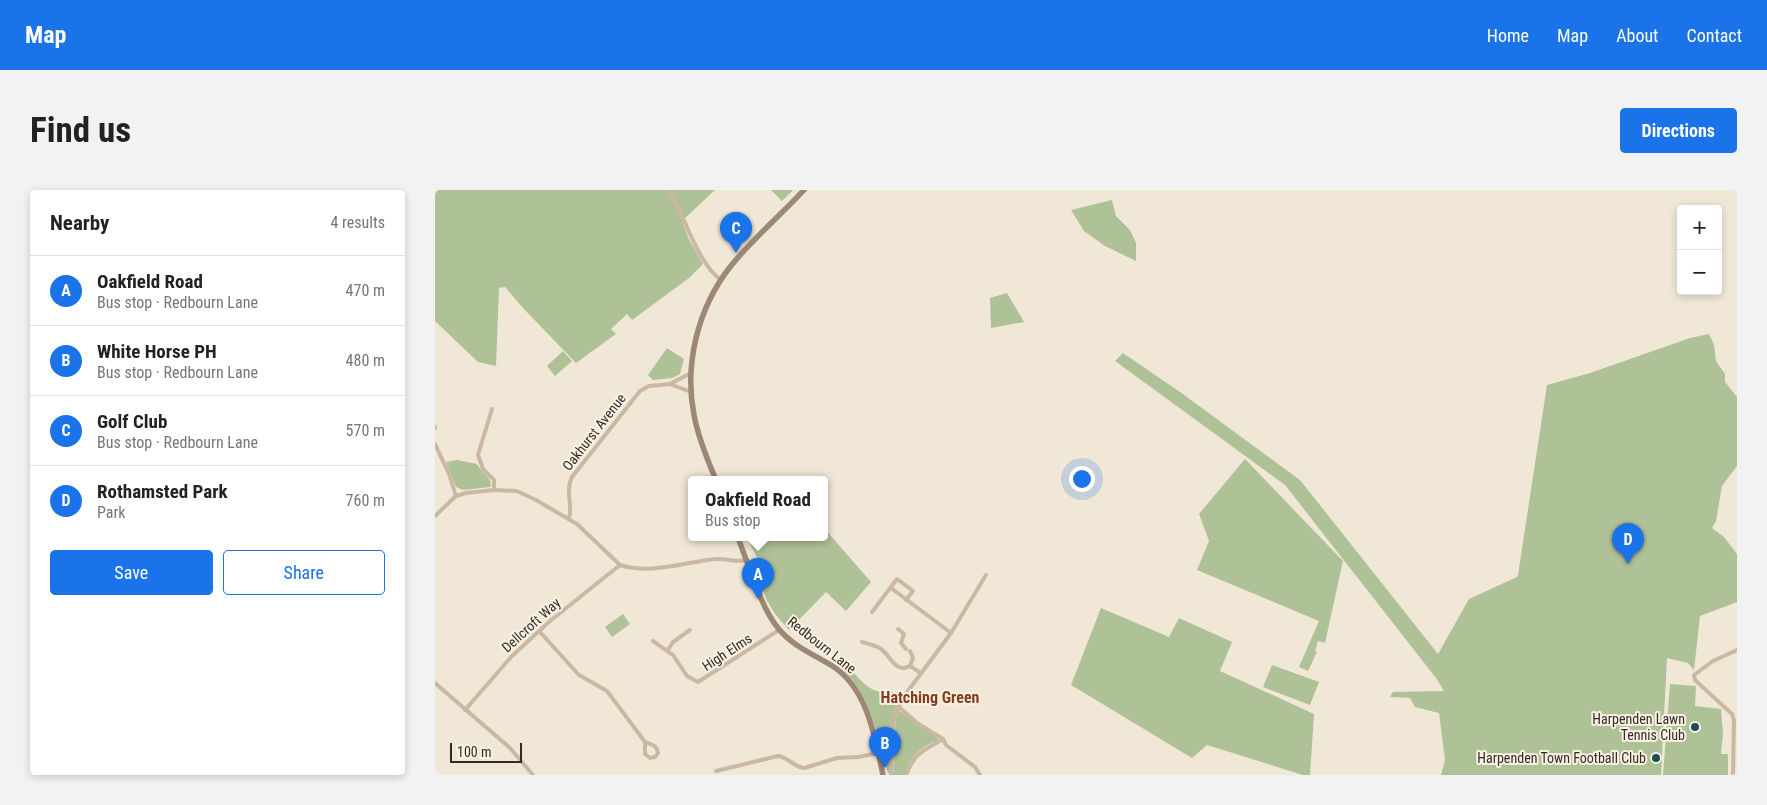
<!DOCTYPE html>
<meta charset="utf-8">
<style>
:root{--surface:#fff;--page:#f2f2f2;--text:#222;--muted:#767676;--line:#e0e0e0;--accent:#1a73e8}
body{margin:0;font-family:"Roboto Condensed",sans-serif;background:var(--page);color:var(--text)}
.controls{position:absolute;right:15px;top:15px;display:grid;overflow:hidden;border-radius:5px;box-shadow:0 2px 8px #0003}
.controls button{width:45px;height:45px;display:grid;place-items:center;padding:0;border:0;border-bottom:1px solid var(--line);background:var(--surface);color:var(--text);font:25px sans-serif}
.scale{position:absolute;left:15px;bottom:12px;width:72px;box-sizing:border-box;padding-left:5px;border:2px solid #342b25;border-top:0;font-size:14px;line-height:18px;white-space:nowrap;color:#342b25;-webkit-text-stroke:4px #f9f1e3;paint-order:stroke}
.you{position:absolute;left:646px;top:288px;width:18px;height:18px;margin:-12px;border:4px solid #fff;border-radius:50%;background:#1a73e8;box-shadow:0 0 0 8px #1a73e833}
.badge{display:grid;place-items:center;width:32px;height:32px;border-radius:50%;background:var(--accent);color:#fff;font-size:16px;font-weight:700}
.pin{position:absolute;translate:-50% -41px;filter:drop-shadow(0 1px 2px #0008)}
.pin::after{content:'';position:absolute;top:26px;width:18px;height:15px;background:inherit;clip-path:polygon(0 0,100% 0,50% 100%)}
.popup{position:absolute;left:253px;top:286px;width:140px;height:65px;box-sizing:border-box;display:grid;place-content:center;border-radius:5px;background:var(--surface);filter:drop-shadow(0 1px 4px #0005);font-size:16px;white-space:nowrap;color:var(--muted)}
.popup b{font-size:19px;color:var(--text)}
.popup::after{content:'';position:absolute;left:50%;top:100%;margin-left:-10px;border:10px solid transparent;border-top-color:var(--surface)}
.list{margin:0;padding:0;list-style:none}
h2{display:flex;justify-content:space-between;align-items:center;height:65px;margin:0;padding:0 20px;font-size:21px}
h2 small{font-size:16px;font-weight:400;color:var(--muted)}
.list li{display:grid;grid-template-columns:32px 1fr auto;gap:15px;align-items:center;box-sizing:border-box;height:70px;padding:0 20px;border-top:1px solid var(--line)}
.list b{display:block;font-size:19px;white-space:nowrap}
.list p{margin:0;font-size:16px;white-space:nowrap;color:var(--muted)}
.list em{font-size:16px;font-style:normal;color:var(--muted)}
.actions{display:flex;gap:10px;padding:15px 20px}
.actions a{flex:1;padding:11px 0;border:1px solid var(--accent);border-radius:5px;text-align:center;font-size:18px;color:var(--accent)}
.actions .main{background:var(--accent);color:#fff}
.map{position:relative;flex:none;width:1302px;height:585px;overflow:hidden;border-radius:5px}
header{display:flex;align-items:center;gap:30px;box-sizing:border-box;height:70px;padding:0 25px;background:var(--accent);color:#fff}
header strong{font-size:24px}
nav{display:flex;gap:28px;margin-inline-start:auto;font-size:18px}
.intro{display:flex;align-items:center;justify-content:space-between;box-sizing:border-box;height:120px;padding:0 30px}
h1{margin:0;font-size:35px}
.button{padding:12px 22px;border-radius:5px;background:var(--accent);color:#fff;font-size:18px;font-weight:700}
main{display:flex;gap:30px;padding:0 30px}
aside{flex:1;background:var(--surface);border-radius:5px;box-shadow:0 2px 8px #0003}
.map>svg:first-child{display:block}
</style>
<header>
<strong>Map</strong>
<nav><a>Home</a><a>Map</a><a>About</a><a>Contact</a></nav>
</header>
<div class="intro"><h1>Find us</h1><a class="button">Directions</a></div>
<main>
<aside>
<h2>Nearby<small>4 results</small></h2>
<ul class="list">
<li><span class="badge">A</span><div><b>Oakfield Road</b><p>Bus stop · Redbourn Lane</p></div><em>470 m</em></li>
<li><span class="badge">B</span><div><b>White Horse PH</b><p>Bus stop · Redbourn Lane</p></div><em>480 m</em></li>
<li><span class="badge">C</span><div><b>Golf Club</b><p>Bus stop · Redbourn Lane</p></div><em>570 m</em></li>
<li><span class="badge">D</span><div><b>Rothamsted Park</b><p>Park</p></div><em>760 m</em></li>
</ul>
<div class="actions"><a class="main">Save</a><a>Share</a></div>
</aside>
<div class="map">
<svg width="1302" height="585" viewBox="0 0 1302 585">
<rect width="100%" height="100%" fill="#f1e7d7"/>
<g fill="#afc197">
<path d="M0 0H280L247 31 254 49 268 74 254 88 197 130 192 124 176 139 181 144 141 173 88 118 70 97 64 98 61 176 43 172 0 131Z"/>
<path d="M336 0H358L347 11Z"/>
<path d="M677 10 681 26 695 40 701 53V71L670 56 649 41 636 20Z"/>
<path d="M572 103 589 132 556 138 555 108Z"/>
<path d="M1274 144 1279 155 1281 171 1290 184V192L1302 207V276L1287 296 1281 331 1277 338 1289 347 1302 364V412L1265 426 1259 480 1253 473 1232 468 1226 585H1006L1010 570 1004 523 980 517 975 508 955 507 958 502 1009 501 1001 488 850 295 680 171 688 163 745 202 865 290 1003 464 1034 409 1082 387 1083 385 1112 195 1155 183 1255 148Z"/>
<path d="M232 158 249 169 245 184 237 188 218 190 213 185Z"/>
<path d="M128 161 137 171 120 186 112 176Z"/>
<path d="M810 269 908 371 890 453 883 451 880 461 882 462 873 481 864 477 884 431 762 380 774 351 764 324Z"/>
<path d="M22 270 42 274C45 281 56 287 56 295L55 297 28 300 21 297 11 272Z"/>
<path d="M389 338 436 392 411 421 391 402 354 440 340 424 331 409 327 395V377L312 348H389Z"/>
<path d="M666 418 734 447 744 428 797 452 785 481 879 524 875 585H868L772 555 757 568 636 495Z"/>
<path d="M188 424 195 434 177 447 170 437Z"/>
<path d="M410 469C418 484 437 508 456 501L466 507 458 525 455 583H453C442 546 436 504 406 478L405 473Z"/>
<path d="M837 475 884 492 875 515 828 497Z"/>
<path d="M1235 494 1261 496 1260 516 1286 519 1288 543 1286 564H1293V585H1228Z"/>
<path d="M463 520 502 547 503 550C483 559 477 565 469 585H458L461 525Z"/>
</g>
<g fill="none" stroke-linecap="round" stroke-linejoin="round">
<g stroke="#cab8a3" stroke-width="4">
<path d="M234 0C249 25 263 74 286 90"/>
<path d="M235 194 256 202"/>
<path d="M57 219 43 265 48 279 59 290V300"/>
<path d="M0 237V238"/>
<path d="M0 254 14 284 21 306"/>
<path d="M0 326 21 306 31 303 59 300 82 301 101 310 142 334 185 375C217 385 249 372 281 369 292 368 302 373 312 370"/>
<path d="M134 329C138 315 130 301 137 287L205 201 214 196 235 194 256 183"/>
<path d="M456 398 516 443"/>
<path d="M437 422 462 389 478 401 471 410"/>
<path d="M463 439 469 444 466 453 471 459"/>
<path d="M104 441 144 485 172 501 210 552C216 554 222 555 223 563L220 567 215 568 210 564V552"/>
<path d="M218 451 238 465 252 486 263 492 344 440"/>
<path d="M427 452C434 454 441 455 446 459 456 466 460 484 475 476"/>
<path d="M233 460 238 452 255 440"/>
<path d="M475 461 478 468 475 476 486 483"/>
<path d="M0 493 75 558 98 585"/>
<path d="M463 516 482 533 508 549 511 555 540 577 545 585"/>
<path d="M30 520 77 466 115 431 185 375"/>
<path d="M281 581 343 566C353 567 359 577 369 578L402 568 423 567 443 563"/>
<path d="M456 585 459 527 470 505 516 443 551 385"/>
<path d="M471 585C480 562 488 561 508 549"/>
<path d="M1298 585 1299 530 1297 524 1260 490 1259 485 1278 471 1302 460"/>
</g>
<g stroke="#9d8775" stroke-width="5.5">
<path d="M281 290C272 269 263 247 259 225 249 174 263 118 295 77 317 49 345 26 369 0"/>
<path d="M303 348C314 375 325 416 343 438 357 456 380 465 399 477 433 500 440 548 448 585"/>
</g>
</g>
<g fill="#1a4e57" stroke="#f9f1e3" stroke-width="2">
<circle cx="1260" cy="537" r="5"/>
<circle cx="1221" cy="568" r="5"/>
</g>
<g text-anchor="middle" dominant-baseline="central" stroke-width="4" stroke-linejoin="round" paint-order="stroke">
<g font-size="14" fill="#342b25" stroke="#f9f1e3">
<text transform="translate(159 242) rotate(-52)">Oakhurst Avenue</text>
<text transform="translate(96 435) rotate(-42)">Dellcroft Way</text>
<text transform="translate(387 455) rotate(38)">Redbourn Lane</text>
<text transform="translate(292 462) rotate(-33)">High Elms</text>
</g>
<g font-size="14" fill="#342b25" stroke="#f9f1e3" text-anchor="end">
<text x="1250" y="529">Harpenden Lawn<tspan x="1250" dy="16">Tennis Club</tspan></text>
<text x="1211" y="568">Harpenden Town Football Club</text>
</g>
<g font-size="16" font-weight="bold" fill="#853e1d" stroke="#f9f1e3">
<text x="495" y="507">Hatching Green</text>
</g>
</g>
</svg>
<div class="controls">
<button>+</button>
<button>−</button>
</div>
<div class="scale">100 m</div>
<div class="you"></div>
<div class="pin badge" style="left:323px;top:409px">A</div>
<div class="popup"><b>Oakfield Road</b>Bus stop</div>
<div class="pin badge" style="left:450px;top:578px">B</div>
<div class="pin badge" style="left:301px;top:63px">C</div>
<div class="pin badge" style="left:1193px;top:374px">D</div>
</div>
</main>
